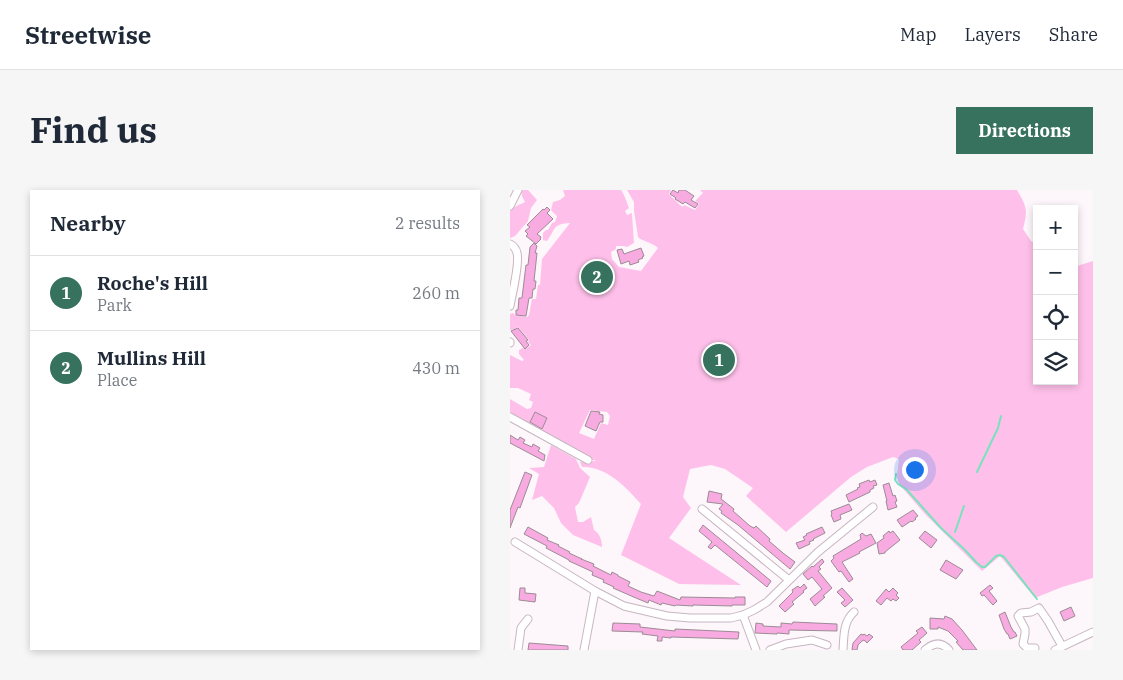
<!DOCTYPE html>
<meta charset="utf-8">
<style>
:root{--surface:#fff;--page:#f6f6f7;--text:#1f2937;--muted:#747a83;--line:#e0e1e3;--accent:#36725d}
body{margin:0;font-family:"IBM Plex Serif",serif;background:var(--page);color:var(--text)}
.controls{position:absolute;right:15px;top:15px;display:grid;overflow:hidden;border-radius:0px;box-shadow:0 2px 8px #0003}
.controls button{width:45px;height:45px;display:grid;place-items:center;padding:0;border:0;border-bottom:1px solid var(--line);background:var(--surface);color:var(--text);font:25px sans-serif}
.you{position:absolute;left:404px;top:279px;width:18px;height:18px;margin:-12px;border:4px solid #fff;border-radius:50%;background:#1a73e8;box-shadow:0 0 0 8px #1a73e833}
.badge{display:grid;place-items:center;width:32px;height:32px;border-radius:50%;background:var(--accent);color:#fff;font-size:16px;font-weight:700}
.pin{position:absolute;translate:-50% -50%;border:2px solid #fff;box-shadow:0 1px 5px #0006}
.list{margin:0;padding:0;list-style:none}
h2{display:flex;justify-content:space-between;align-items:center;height:65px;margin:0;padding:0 20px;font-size:21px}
h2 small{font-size:16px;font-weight:400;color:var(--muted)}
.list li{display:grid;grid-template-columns:32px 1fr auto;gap:15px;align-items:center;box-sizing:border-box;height:75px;padding:0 20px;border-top:1px solid var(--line)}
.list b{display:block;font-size:19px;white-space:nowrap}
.list p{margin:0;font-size:16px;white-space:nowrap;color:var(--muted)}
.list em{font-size:16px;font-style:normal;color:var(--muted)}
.icon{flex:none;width:28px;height:28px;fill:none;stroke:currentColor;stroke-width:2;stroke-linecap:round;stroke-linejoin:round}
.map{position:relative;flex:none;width:583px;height:460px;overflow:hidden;border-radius:0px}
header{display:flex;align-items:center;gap:30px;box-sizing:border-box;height:70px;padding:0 25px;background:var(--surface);border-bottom:1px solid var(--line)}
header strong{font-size:24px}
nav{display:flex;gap:28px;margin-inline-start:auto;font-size:18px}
.intro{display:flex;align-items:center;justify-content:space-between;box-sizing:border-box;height:120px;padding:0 30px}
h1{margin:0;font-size:35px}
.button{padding:12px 22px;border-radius:0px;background:var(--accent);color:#fff;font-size:18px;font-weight:700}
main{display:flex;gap:30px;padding:0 30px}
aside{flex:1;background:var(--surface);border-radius:0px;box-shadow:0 2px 8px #0003}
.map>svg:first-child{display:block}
</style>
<header>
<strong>Streetwise</strong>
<nav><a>Map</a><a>Layers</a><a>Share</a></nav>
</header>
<div class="intro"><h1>Find us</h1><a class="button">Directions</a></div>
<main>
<aside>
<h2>Nearby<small>2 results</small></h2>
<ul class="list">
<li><span class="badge">1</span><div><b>Roche's Hill</b><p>Park</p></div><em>260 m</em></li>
<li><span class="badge">2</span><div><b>Mullins Hill</b><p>Place</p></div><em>430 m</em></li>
</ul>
</aside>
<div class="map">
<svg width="583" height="460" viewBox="0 0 583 460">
<rect width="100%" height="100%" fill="#fdf6fa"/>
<g fill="#fec0ea" fill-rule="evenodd">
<path d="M11 0H18L27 10 21 18 18 31 5 46 0 48V21C4 16 10 15 15 12L12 6Z"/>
<path d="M53 0H111L114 5 119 18 115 21 117 25 122 23V24L124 53 117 57 113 56H106V59L101 62 102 69 109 77 131 81 148 58C142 52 133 52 128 47L124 21V12L117 0H161L159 4 170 15 173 17 174 15 185 20 189 14 185 11 193 3 190 0H507C517 17 518 20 513 39L521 51 527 55V191H564V77L583 71V388L552 397 525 408 490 366 472 381 415 324 389 294 387 286 389 269 383 267 357 277 341 287 276 342 236 306 243 298 215 279 201 275 180 279 173 307 181 318 159 348 231 395 169 394 111 365 131 314C116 297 96 276 72 277L70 272 85 271V270H80L0 224V209L17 219 21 218 23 212 19 210 21 204 8 198H0V165L12 171 14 170 9 164V160L13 158 15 159 21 155 18 152 19 150 8 137 5 139 0 140V124L3 123 5 125 17 127 19 125 22 109H26L28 95H30L32 69 60 33C42 34 46 39 37 51L33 50V43L36 40H38L42 33 45 32 47 26 41 20 43 12 50 10 55 6ZM80 220 97 222 100 226 98 235 91 233 84 249 69 243C73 235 76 228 80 220Z"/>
<path d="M41 255 66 269 70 278 80 287 69 313 65 317 68 332H73L81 327 84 340C90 344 92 350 92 357L63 345 51 333 44 318 32 306 22 310 29 284 19 278 34 277Z"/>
</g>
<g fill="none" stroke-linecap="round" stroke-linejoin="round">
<g stroke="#79e2bc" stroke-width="2">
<path d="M467 282 488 238 491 226"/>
<path d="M386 284 385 290 388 294 397 300 431 338 454 359 466 372 472 377H475L486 366 490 365 494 367 527 409"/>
<path d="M445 342 454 316"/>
</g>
</g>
<g fill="#f8abe0" stroke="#9c8b96">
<path d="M163 0 168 3 169 0H175L184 6 181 10 188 14 185 18 175 12 173 14 165 9 166 8 160 4Z"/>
<path d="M37 17 40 20 37 23 43 29 27 44 31 47 30 49H31L26 54 16 46 18 44 15 41 20 37 17 35 33 19 34 20Z"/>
<path d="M24 53 27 56 25 63H27L24 91H26L25 99H23L22 108H19L16 126 6 125V120H8L9 108H12L16 75H18L20 57Z"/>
<path d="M131 58 134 66 132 67 133 68 128 70 129 72 120 75 119 71 111 74 107 60 112 59 114 64Z"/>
<path d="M8 138 18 150 16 151 19 155 15 159 1 141Z"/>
<path d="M81 221 90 222 89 224 93 225V232H90L86 241 75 236Z"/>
<path d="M25 222 37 228 32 239 20 232Z"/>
<path d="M0 245 8 250 10 247 15 250 13 253 22 257 23 254 30 258 28 261 35 265 34 271 0 253Z"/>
<path d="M15 282 22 285 10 318 8 317 0 338V320Z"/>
<path d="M359 290 360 292 365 290 367 295 363 296 364 298 360 300V302L339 312 336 305 348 299 347 298 350 297 349 294Z"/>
<path d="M379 293 383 306 385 305 387 311 385 312 387 317 378 320 376 311H377L373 295Z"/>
<path d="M199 301 212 304 211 309 224 319 223 321 240 336 244 338 246 336 260 349 259 351 273 363 285 372 280 379 228 335 211 323 212 321 209 319 213 314 197 312Z"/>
<path d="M339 314 342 320 330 325 331 329 324 332 321 325 322 324 321 321Z"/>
<path d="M403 320 408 326 405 328 406 329 402 332 401 331 392 337 387 330Z"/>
<path d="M193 335 261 391 257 397 205 355 201 359 198 357 202 352 189 341Z"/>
<path d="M18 337 38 348 37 350 49 355 48 356 60 362 59 363 72 369H71L84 374 83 376 101 385 102 382 108 385V386L120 392 118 396 131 402 144 406 147 401 170 410 171 407 225 408V407H235V415H222V416L183 415V416L166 415 165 416 152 413 151 415 139 410 138 413 126 408 103 398 104 397 93 392 94 390 82 385 83 382 59 371V370L36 358 37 356 14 344Z"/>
<path d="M312 337 315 343 303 349 304 350 299 352 300 354 289 359 286 353 295 350 293 347 297 345 296 344Z"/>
<path d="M379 341 380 343 383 341 390 350 375 362V363L369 364 367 353 374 348 373 346Z"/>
<path d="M415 341 427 350 421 358 409 348Z"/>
<path d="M352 343 356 346 361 344 366 353 349 362 350 363 332 372 343 389 339 392 331 381 329 382 321 371 324 368 323 366 351 349 350 345Z"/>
<path d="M312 369 314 372 309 377 311 379 308 381 322 398 313 406 315 407 305 416 300 409 312 399 302 387 298 390 293 384 302 376 303 377Z"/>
<path d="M436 370 453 380 446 389 430 380Z"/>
<path d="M294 394 297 398 293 401 294 402 282 412 284 414 275 422 269 416 283 402 282 400 288 396 290 398Z"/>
<path d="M480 395 483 398 479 401 487 411 483 415 474 405 472 406 470 403Z"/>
<path d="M10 398H15V403L26 404 25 412 9 410Z"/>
<path d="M332 398 343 410 335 417 331 413 335 410 327 402Z"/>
<path d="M383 398 388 403 386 405 389 408 386 411 383 409 381 411 377 408 371 415 366 411 376 399 379 402Z"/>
<path d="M561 417 565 426 554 431 550 422Z"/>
<path d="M495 422 501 437 504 442H505L507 446 500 449 498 444H497L494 439 489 425Z"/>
<path d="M435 426 442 429 452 440 467 460H453L446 452 448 451 438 441 428 437V439H420V428L434 429Z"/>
<path d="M283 432 327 434V441L279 440V444L267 443V444L245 443 246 433 253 434V436L271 437V433L282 434Z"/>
<path d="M103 433 130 434V437L165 441V439L229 442 228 449 161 447V448L152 447V451H147L148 446 132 444 133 442 102 441Z"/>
<path d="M412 437 417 443 409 450 411 452 402 460H393L391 457 408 443 406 441Z"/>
<path d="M351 444 353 445 354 444 357 446 359 444 363 447 357 453 354 450 352 451 348 455 347 460H342L343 453Z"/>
<path d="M19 453 58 456V460H18Z"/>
</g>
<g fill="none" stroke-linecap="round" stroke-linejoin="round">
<g stroke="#c7b6c1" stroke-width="9">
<g id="minor">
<path d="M0 16 8 0"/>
<path d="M0 54C4 56 6 58 7 63 10 74 2 104 0 116"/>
<path d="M0 153V152"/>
<path d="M0 227 78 270"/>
<path d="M192 319 279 390"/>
<path d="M5 352 85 401 114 416 157 426 180 428H221L233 425 244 420 257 412 308 362 363 317"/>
<path d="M233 425 246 460"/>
<path d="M525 458H517L513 454 515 444V439L508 426 511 423 521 422 529 418 538 431 552 456"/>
<path d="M8 460 11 438 18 429"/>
<path d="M74 460 85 401"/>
<path d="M260 460 276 454 302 450 317 455"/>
<path d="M333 460C334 446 333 432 344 422"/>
<path d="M415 460C423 453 431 451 439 460"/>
<path d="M545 460 583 442"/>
</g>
</g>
<use href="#minor" stroke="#fff" stroke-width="7"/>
</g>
</svg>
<div class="controls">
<button>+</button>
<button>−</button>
<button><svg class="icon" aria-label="locate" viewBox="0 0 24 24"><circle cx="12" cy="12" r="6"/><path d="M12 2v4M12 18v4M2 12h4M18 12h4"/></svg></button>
<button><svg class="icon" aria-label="layers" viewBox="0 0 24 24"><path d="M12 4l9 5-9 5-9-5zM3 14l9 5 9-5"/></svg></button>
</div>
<div class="you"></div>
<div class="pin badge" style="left:209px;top:170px">1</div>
<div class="pin badge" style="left:87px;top:87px">2</div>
</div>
</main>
